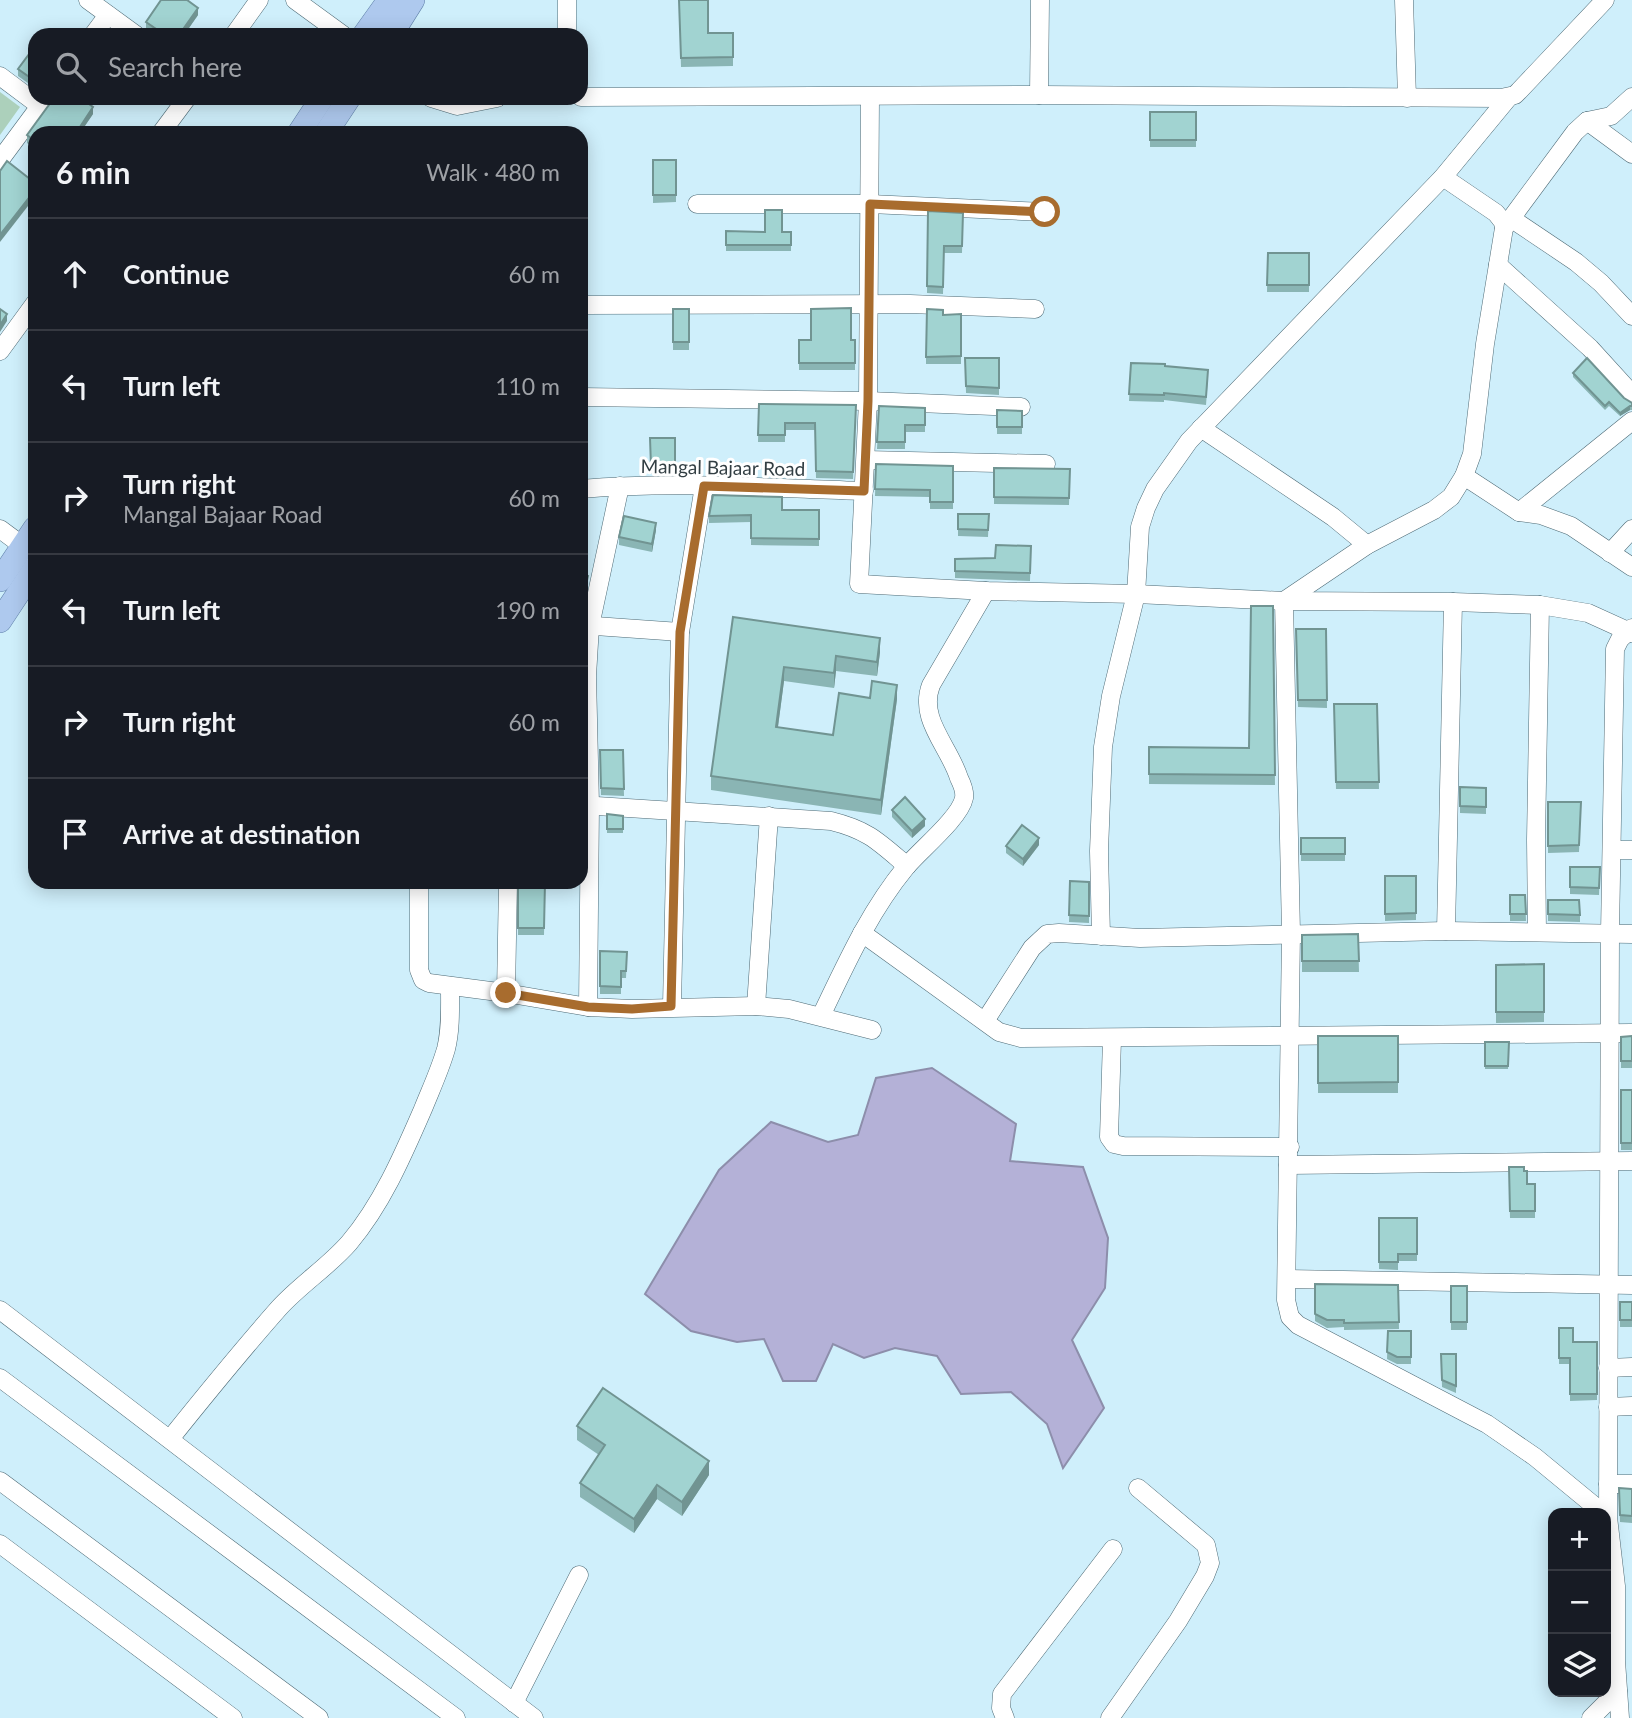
<!DOCTYPE html>
<meta charset="utf-8">
<style>
:root{--surface:#171b24;--page:#20242c;--text:#f1f3f6;--muted:#9ea1a6;--line:#363941}
body{margin:0;font-family:Lato,sans-serif;background:var(--page);color:var(--text)}
.controls{position:absolute;right:21px;bottom:21px;display:grid;overflow:hidden;border-radius:14px;box-shadow:0 4px 18px #0003}
.controls button{width:63px;height:63px;display:grid;place-items:center;padding:0;border:0;border-bottom:2px solid var(--line);background:var(--surface);color:var(--text);font:35px sans-serif}
.stop{position:absolute;width:21px;height:21px;margin:-16px;border:5px solid #a86c2e;border-radius:50%;background:#fff}
.stop.end{background:#a86c2e;border-color:#fff;box-shadow:0 2px 7px #0008}
.list{margin:0;padding:0;list-style:none}
h2{display:flex;justify-content:space-between;align-items:center;height:91px;margin:0;padding:0 28px;font-size:30px}
h2 small{font-size:23px;font-weight:400;color:var(--muted)}
.list li{display:grid;grid-template-columns:46px 1fr auto;gap:21px;align-items:center;box-sizing:border-box;height:112px;padding:0 28px;border-top:2px solid var(--line)}
.list b{display:block;font-size:26px;white-space:nowrap}
.list p{margin:0;font-size:23px;white-space:nowrap;color:var(--muted)}
.list em{font-size:23px;font-style:normal;color:var(--muted)}
.icon{flex:none;width:38px;height:38px;fill:none;stroke:currentColor;stroke-width:2;stroke-linecap:round;stroke-linejoin:round}
.map{position:relative;flex:none;width:1632px;height:1718px;overflow:hidden}
.search{position:absolute;background:var(--surface);box-shadow:0 4px 18px #0003;left:28px;top:28px;width:560px;height:77px;display:flex;align-items:center;gap:18px;box-sizing:border-box;padding:0 24px;border-radius:21px;color:var(--muted);font-size:26px}
.panel{position:absolute;background:var(--surface);box-shadow:0 4px 18px #0003;left:28px;top:126px;width:560px;height:763px;border-radius:21px}
.map>svg:first-child{display:block}
</style>
<div class="map">
<svg width="1632" height="1718" viewBox="0 0 1632 1718">
<rect width="100%" height="100%" fill="#cfeffb"/>
<path fill="#acd0bb" d="M0 92 20 107 0 135Z"/>
<path fill="#b4b1d7" stroke="#8d8eab" stroke-width="2" d="M932 1068 1016 1124 1010 1161 1083 1167 1108 1238 1105 1288 1072 1340 1104 1408 1063 1468 1047 1424 1011 1392 961 1394 937 1356 895 1348 864 1358 833 1344 816 1381H783L764 1339 737 1342 691 1331 645 1294 719 1170 771 1122 828 1142 858 1135 876 1078Z"/>
<g fill="none" stroke-linecap="round" stroke-linejoin="round">
<g stroke="#4e6a75" stroke-width="19">
<g id="minor">
<path d="M88 0 136 35"/>
<path d="M295 0 343 35"/>
<path d="M567 0V35"/>
<path d="M1404 0 1407 98"/>
<path d="M93 35 108 15"/>
<path d="M234 35 259 0"/>
<path d="M0 76 40 106"/>
<path d="M1039 95 1040 0"/>
<path d="M581 97 1039 95 1501 98 1515 95 1519 91 1605 0"/>
<path d="M870 97 868 401 859 584 986 591 1136 594 1284 601 1453 602 1540 605 1588 613 1632 633"/>
<path d="M431 98 457 106 497 98"/>
<path d="M1587 121 1632 154"/>
<path d="M161 133 187 98"/>
<path d="M0 160 46 98"/>
<path d="M1443 177 1496 213 1503 222 1504 228 1485 344 1472 454 1464 476 1451 497 1434 510 1367 545 1284 601 1291 933 1286 1300 1290 1317 1298 1325 1487 1424 1535 1457 1603 1513"/>
<path d="M697 204H870L1045 212"/>
<path d="M1512 219 1576 262 1601 283 1632 316"/>
<path d="M1504 228 1575 132 1587 121 1611 116 1632 97"/>
<path d="M1498 265 1590 348 1632 394"/>
<path d="M581 305 910 304 1035 309"/>
<path d="M0 351 35 303"/>
<path d="M581 397 868 401 1021 407"/>
<path d="M1201 428 1333 517 1367 545"/>
<path d="M866 460 1046 464"/>
<path d="M1464 476 1519 512 1541 515 1571 526 1632 567"/>
<path d="M581 489C675 481 770 488 864 491"/>
<path d="M1519 512 1632 421"/>
<path d="M0 529 35 555"/>
<path d="M1610 553 1632 529"/>
<path d="M581 625 680 632"/>
<path d="M581 805 831 821C868 830 879 842 907 866"/>
<path d="M1612 850H1632"/>
<path d="M419 882V970L423 980 429 983 506 993 588 1007 632 1009 756 1006 789 1009 872 1030"/>
<path d="M1446 931 1453 602"/>
<path d="M1537 932 1536 840 1540 605"/>
<path d="M862 933 999 1032 1021 1038 1632 1033"/>
<path d="M1101 936 1099 851 1103 747 1111 696 1136 594 1140 527 1146 508 1155 489 1189 441 1443 177 1509 97"/>
<path d="M506 993 508 882"/>
<path d="M672 1006 680 632 704 486"/>
<path d="M756 1006 769 816"/>
<path d="M588 1007 590 805 587 676 590 626 620 486"/>
<path d="M821 1016C846 964 869 912 906 867 919 851 960 818 964 798 965 792 962 784 959 778 949 746 918 719 931 685L986 591"/>
<path d="M985 1021 1032 948 1047 934 1059 933 1140 938 1446 931 1632 934"/>
<path d="M1112 1039 1109 1137 1114 1144 1123 1146 1290 1147"/>
<path d="M1288 1165 1632 1161"/>
<path d="M1287 1279 1632 1285"/>
<path d="M0 1310 534 1718"/>
<path d="M1608 1368 1632 1367"/>
<path d="M0 1378 456 1718"/>
<path d="M1608 1407 1632 1406"/>
<path d="M170 1439C206 1394 241 1351 279 1308 301 1284 328 1267 349 1243 382 1204 403 1155 423 1109 431 1089 440 1070 446 1049 451 1029 450 1007 450 986"/>
<path d="M0 1481 319 1718"/>
<path d="M1608 1484H1632"/>
<path d="M0 1544 233 1718"/>
<path d="M514 1703 579 1575"/>
<path d="M1005 1718 1001 1708 1002 1694 1113 1549"/>
<path d="M1110 1718 1178 1621 1205 1576 1210 1563 1206 1545 1138 1488"/>
<path d="M1591 1718 1618 1691"/>
<path d="M1620 1718 1616 1661V1586L1608 1517 1610 933 1615 649 1620 639 1632 628"/>
</g>
</g>
<g stroke="#6081aa" stroke-width="24">
<g id="major">
<path d="M364 35 389 0"/>
<path d="M391 35 413 0"/>
<path d="M299 133 322 98"/>
<path d="M326 133 349 98"/>
<path d="M0 580 35 528"/>
<path d="M0 621 35 568"/>
</g>
</g>
<use href="#minor" stroke="#fff" stroke-width="18"/>
<use href="#major" stroke="#aec9ee" stroke-width="23"/>
</g>
<g fill="#8ab5b4">
<path d="M679 0 708 33H733V66L681 67Z"/>
<path d="M198 15 184 35H154L146 29V22Z"/>
<path d="M35 46V88L18 76V69Z"/>
<rect x="1150" y="112" width="46" height="35"/>
<path d="M93 114 80 133H35V149L27 143V135Z"/>
<path d="M653 160H676V202L653 203Z"/>
<path d="M928 211 963 213 962 253H944L943 294 927 293Z"/>
<path d="M726 231 791 232V251H726Z"/>
<path d="M1268 253H1309V292H1267Z"/>
<rect x="673" y="309" width="16" height="41"/>
<path d="M961 314V364H926V357L943 315Z"/>
<rect x="799" y="340" width="56" height="30"/>
<path d="M965 358 999 388V395L966 393Z"/>
<path d="M1131 363 1165 366 1208 378 1206 405 1164 400V402L1129 401Z"/>
<path d="M1573 373 1632 403V410H1630L1620 416 1609 406 1605 410 1573 377Z"/>
<path d="M759 404 856 405 853 479 816 478 815 430H785V442H758Z"/>
<path d="M879 406 925 408V432H905V449H877Z"/>
<path d="M997 410 1022 411V434H997Z"/>
<path d="M650 438H675V474H651Z"/>
<path d="M876 464 953 466V509H930V497L875 496Z"/>
<path d="M994 468 1070 469 1069 505 994 504Z"/>
<path d="M782 510H819V546L751 545V522L709 523V516Z"/>
<path d="M958 514H989L988 537 958 536Z"/>
<path d="M656 530 652 552 619 545V537Z"/>
<path d="M1031 546 1030 581 955 578V559L995 558Z"/>
<path d="M1273 606 1275 785 1149 784V747L1249 748Z"/>
<path d="M733 617 880 652 877 676 836 671 834 688 784 681 778 727 833 735 870 698 897 699 881 815 711 790V776Z"/>
<path d="M1296 629H1326L1327 708 1298 707Z"/>
<path d="M1334 704H1377L1379 789H1336Z"/>
<path d="M600 750H623L624 796 601 795Z"/>
<path d="M1460 787 1486 788V814L1460 813Z"/>
<path d="M1581 802 1579 852 1548 853V846Z"/>
<path d="M892 810 925 826 912 838 892 817Z"/>
<path d="M607 814 623 816V833H607Z"/>
<rect x="1301" y="838" width="44" height="23"/>
<path d="M1039 845 1023 866 1006 853V846Z"/>
<path d="M1570 867H1600L1599 895 1570 894Z"/>
<path d="M1385 876H1416V920L1385 921Z"/>
<path d="M1070 881 1089 882V923L1069 922Z"/>
<path d="M518 882H545L544 935H518Z"/>
<path d="M1510 895H1525L1526 921H1510Z"/>
<path d="M1548 900 1580 915V922L1548 921Z"/>
<path d="M1358 934 1359 972H1302V935Z"/>
<path d="M600 951 627 952 626 978H621V994H600Z"/>
<path d="M1544 964V1022L1496 1023V965Z"/>
<rect x="1318" y="1036" width="80" height="57"/>
<path d="M1632 1036V1068H1621V1037Z"/>
<path d="M1485 1042H1509L1508 1069H1485Z"/>
<rect x="1621" y="1090" width="11" height="60"/>
<path d="M1509 1167 1524 1171 1527 1184H1535V1218H1510Z"/>
<path d="M1379 1218H1417V1261H1398V1270L1379 1269Z"/>
<path d="M1315 1284 1398 1285 1399 1329 1344 1330V1327L1327 1328 1315 1321Z"/>
<rect x="1451" y="1286" width="16" height="44"/>
<rect x="1620" y="1302" width="12" height="25"/>
<path d="M1559 1328 1573 1342H1597V1400L1570 1401V1364H1559Z"/>
<path d="M1388 1331H1411V1364H1397L1387 1359Z"/>
<path d="M1441 1354H1456V1393L1442 1387Z"/>
<path d="M577 1426 709 1475 682 1516 657 1499 634 1533 580 1497V1483L599 1455 577 1440Z"/>
<path d="M1619 1488 1632 1489V1523L1620 1522Z"/>
</g>
<g fill="#719492">
<path d="M198 8V15L184 35H179Z"/>
<path d="M93 107V114L80 133H76Z"/>
<path d="M35 190V197L0 242V235Z"/>
<path d="M7 314V321L0 332V325Z"/>
<path d="M1630 406V410L1620 416V413Z"/>
<path d="M656 523V530L652 552V544Z"/>
<path d="M588 576V583L581 614V607Z"/>
<path d="M880 638V652L877 676V662Z"/>
<path d="M836 656V671L834 688V673Z"/>
<path d="M784 667V681L776 741V727Z"/>
<path d="M897 685V699L881 815V800Z"/>
<path d="M925 819V826L912 838V831Z"/>
<path d="M1039 838V845L1023 866V859Z"/>
<path d="M709 1461V1475L682 1516V1502Z"/>
<path d="M657 1485V1499L634 1533V1519Z"/>
</g>
<g fill="#a1d3d1" stroke="#719492" stroke-width="2">
<path d="M161 0H187L198 8 179 35H165L146 22Z"/>
<path d="M679 0H708V33H733V57L681 58Z"/>
<path d="M35 46V81L18 69Z"/>
<path d="M54 98H81L93 107 76 133H35V141L27 135Z"/>
<rect x="1150" y="112" width="46" height="28"/>
<rect x="653" y="160" width="23" height="35"/>
<path d="M7 161 35 183V190L0 235V171Z"/>
<path d="M765 210H782V232H791V245H726V231L765 232Z"/>
<path d="M928 211 963 213 962 246H944L943 287 927 286Z"/>
<path d="M1268 253H1309V285H1267Z"/>
<path d="M851 308V340H855V363H799V340H811V309Z"/>
<path d="M0 309 7 314 0 325Z"/>
<rect x="673" y="309" width="16" height="33"/>
<path d="M927 309 943 310V315L961 314V356L926 357Z"/>
<path d="M965 358H999V388L966 386Z"/>
<path d="M1587 358 1624 398 1632 403V406H1630L1620 413 1609 402 1605 406 1573 373Z"/>
<path d="M1131 363 1165 364V366L1208 370 1206 397 1164 393V395L1129 394Z"/>
<path d="M759 404 856 405 853 472 816 471 815 423H785V435H758Z"/>
<path d="M879 406 925 408V425H905V442H877Z"/>
<path d="M997 410 1022 411V427H997Z"/>
<path d="M650 438H675V467H651Z"/>
<path d="M876 464 953 466V502H930V490L875 489Z"/>
<path d="M994 468 1070 469 1069 498 994 497Z"/>
<path d="M713 495 782 497V510H819V539L751 538V515L709 516Z"/>
<path d="M958 514H989L988 530 958 529Z"/>
<path d="M624 516 656 523 652 544 619 537Z"/>
<path d="M996 545 1031 546 1030 573 955 571V559L995 558Z"/>
<path d="M581 574 588 576 581 607Z"/>
<path d="M1251 606H1273L1275 775 1149 774V747L1249 748Z"/>
<path d="M733 617 880 638 877 662 836 656 834 673 784 667 776 727 833 735 839 693 870 698 872 681 897 685 881 800 711 776Z"/>
<path d="M1296 629H1326L1327 700H1298Z"/>
<path d="M1334 704H1377L1379 782H1336Z"/>
<path d="M600 750H623L624 789 601 788Z"/>
<path d="M1460 787 1486 788V807L1460 806Z"/>
<path d="M905 797 925 819 912 831 892 810Z"/>
<path d="M1548 802H1581L1579 845 1548 846Z"/>
<path d="M607 814 623 816V829H607Z"/>
<path d="M1022 825 1039 838 1023 859 1006 846Z"/>
<rect x="1301" y="838" width="44" height="16"/>
<path d="M1570 867H1600L1599 888 1570 887Z"/>
<path d="M1385 876H1416V913L1385 914Z"/>
<path d="M1070 881 1089 882V916L1069 915Z"/>
<path d="M518 882H545L544 928H518Z"/>
<path d="M1510 895H1525L1526 914H1510Z"/>
<path d="M1548 900H1579L1580 915 1548 914Z"/>
<path d="M1358 934 1359 961H1302V935Z"/>
<path d="M600 951 627 952 626 971H621V987L600 986Z"/>
<path d="M1544 964V1012H1496V965Z"/>
<path d="M1318 1036H1398V1082L1318 1083Z"/>
<path d="M1632 1036V1061H1621V1037Z"/>
<path d="M1485 1042H1509L1508 1066H1485Z"/>
<rect x="1621" y="1090" width="11" height="53"/>
<path d="M1509 1167H1524V1171H1527V1184H1535V1211H1510Z"/>
<path d="M1379 1218H1417V1254H1398V1262H1379Z"/>
<path d="M1315 1284 1398 1285 1399 1322 1344 1323V1320H1327L1315 1314Z"/>
<rect x="1451" y="1286" width="16" height="36"/>
<rect x="1620" y="1302" width="12" height="18"/>
<path d="M1559 1328H1573V1342H1597V1394H1570V1358H1559Z"/>
<path d="M1388 1331H1411V1357H1397L1387 1352Z"/>
<path d="M1441 1354H1456V1386L1442 1380Z"/>
<path d="M603 1388 709 1461 682 1502 657 1485 634 1519 580 1483 605 1445 577 1426Z"/>
<path d="M1619 1488 1632 1489V1516L1620 1515Z"/>
</g>
<g fill="none" stroke-linecap="round" stroke-linejoin="round">
<path stroke="#a86c2e" stroke-width="9" d="M506 993 588 1007 632 1009 671 1006 680 632 704 486 864 491 868 401 870 204 1045 212"/>
</g>
<g text-anchor="middle" dominant-baseline="central" stroke-width="6" stroke-linejoin="round" paint-order="stroke">
<g font-size="19" fill="#323e43" stroke="#fff">
<text transform="translate(723 467) rotate(1)">Mangal Bajaar Road</text>
</g>
</g>
</svg>
<div class="controls">
<button>+</button>
<button>−</button>
<button><svg class="icon" aria-label="layers" viewBox="0 0 24 24"><path d="M12 4l9 5-9 5-9-5zM3 14l9 5 9-5"/></svg></button>
</div>
<div class="stop" style="left:1045px;top:212px"></div>
<div class="stop end" style="left:506px;top:993px"></div>
<div class="search"><svg class="icon" aria-label="search" viewBox="0 0 24 24"><circle cx="10" cy="10" r="6"/><path d="M15 15l6 6"/></svg>Search here</div>
<section class="panel">
<h2>6 min<small>Walk · 480 m</small></h2>
<ul class="list">
<li><svg class="icon" aria-label="ahead" viewBox="0 0 24 24"><path d="M12 20V5M6 11l6-6 6 6"/></svg><div><b>Continue</b></div><em>60 m</em></li>
<li><svg class="icon" aria-label="left" viewBox="0 0 24 24"><path d="M17 20v-9H6M10 6l-5 5 5 5"/></svg><div><b>Turn left</b></div><em>110 m</em></li>
<li><svg class="icon" aria-label="right" viewBox="0 0 24 24"><path d="M7 20v-9h11M14 6l5 5-5 5"/></svg><div><b>Turn right</b><p>Mangal Bajaar Road</p></div><em>60 m</em></li>
<li><svg class="icon" aria-label="left" viewBox="0 0 24 24"><path d="M17 20v-9H6M10 6l-5 5 5 5"/></svg><div><b>Turn left</b></div><em>190 m</em></li>
<li><svg class="icon" aria-label="right" viewBox="0 0 24 24"><path d="M7 20v-9h11M14 6l5 5-5 5"/></svg><div><b>Turn right</b></div><em>60 m</em></li>
<li><svg class="icon" aria-label="arrive" viewBox="0 0 24 24"><path d="M6 21V4h12l-3 4 3 4H6"/></svg><div><b>Arrive at destination</b></div></li>
</ul>
</section>
</div>
